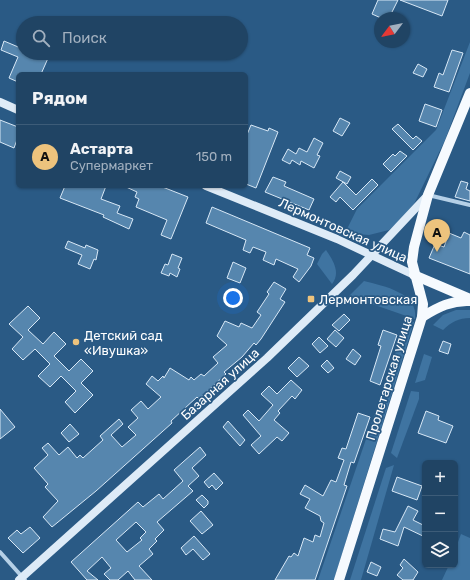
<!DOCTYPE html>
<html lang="ru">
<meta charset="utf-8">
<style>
:root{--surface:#204464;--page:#284b6a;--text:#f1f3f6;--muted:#a2b0bf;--line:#3d5c78;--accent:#edc37d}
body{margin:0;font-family:Rubik,sans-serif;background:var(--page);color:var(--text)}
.controls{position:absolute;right:12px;bottom:12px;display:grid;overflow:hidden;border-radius:6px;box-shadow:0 1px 3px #0004}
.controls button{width:36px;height:36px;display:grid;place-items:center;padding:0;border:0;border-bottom:1px solid var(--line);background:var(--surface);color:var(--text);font:20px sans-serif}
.compass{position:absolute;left:374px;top:12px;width:36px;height:36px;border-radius:50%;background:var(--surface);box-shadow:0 1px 3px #0004;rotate:238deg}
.you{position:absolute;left:233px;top:298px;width:14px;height:14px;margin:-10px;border:3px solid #fff;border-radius:50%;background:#1a73e8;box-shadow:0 0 0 6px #1a73e833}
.badge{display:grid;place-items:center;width:26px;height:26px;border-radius:50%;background:var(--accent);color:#111;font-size:13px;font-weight:700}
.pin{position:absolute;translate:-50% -33px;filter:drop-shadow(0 1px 2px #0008)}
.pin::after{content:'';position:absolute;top:21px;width:14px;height:12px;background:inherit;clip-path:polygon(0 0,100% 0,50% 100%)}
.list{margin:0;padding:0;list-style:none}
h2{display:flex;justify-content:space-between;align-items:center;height:52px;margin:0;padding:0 16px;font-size:17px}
h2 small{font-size:13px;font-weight:400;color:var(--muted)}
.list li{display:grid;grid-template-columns:26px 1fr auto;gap:12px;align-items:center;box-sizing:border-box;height:64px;padding:0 16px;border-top:1px solid var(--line)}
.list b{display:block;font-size:15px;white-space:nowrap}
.list p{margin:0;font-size:13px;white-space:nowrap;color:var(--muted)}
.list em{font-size:13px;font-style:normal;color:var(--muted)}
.icon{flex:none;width:22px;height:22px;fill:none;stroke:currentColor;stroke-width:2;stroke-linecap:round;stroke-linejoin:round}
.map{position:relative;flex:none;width:470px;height:580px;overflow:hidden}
.search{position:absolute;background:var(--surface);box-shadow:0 1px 3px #0004;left:16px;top:16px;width:232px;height:44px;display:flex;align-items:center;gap:10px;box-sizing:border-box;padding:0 14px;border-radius:22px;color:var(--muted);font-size:15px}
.panel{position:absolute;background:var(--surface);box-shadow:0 1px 3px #0004;left:16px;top:72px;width:232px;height:116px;border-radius:6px}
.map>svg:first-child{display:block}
</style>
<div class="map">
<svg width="470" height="580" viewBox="0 0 470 580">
<rect width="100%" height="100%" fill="#2a5a85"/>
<g fill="#3f74a1">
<path d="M470 42V73L445 140 414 204 395 225 389 230 369 235 345 233 357 209 436 130Z"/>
<path d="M326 250C333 260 341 273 332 284L317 264 322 254Z"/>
<path d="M364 281C384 286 419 293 415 319L349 296Z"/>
<path d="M456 310H470V318C459 318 451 322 443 330L433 325 443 315Z"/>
<path d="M407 319 414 322 334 580H318Z"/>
<path d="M424 354 432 357 425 380 415 383Z"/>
<path d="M411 391 419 392V399L397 458 391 453Z"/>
<path d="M394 465 361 580H350L386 468Z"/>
<path d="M461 534 470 538V580H442L449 565H455V550Z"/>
</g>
<g fill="#5686ae" stroke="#d8e8f6" fill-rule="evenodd">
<path d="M378 0H398L389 18H381L372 14Z"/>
<path d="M400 0H448L442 16Z"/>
<path d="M4 41 23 49V53H43L49 56 41 74H18V82L9 78 18 57 1 50Z"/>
<path d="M452 50 463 53 449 92 434 87 439 73 443 75Z"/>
<path d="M418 64 427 69 423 77 413 73Z"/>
<path d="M425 104 442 110 436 127 419 121Z"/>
<path d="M340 118 350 123 342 136 333 131Z"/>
<path d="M0 120 18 127V137L14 148 0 142Z"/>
<path d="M398 124 413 139 416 136 422 141 413 150 392 129Z"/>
<path d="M251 125 268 131 269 128 278 132 256 188 246 184V137Z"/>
<path d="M314 138 323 143 317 155 320 156 314 168 301 161 300 165 292 160 290 164 282 160 288 149 296 154 299 148 307 152Z"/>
<path d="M400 151 407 156 391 172 383 164 393 154 395 156Z"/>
<path d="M340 171 351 177 347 184 336 178Z"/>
<path d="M273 177 286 182 284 186 314 199 309 210 265 192Z"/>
<path d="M372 179 378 185 353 210 340 197 336 202 330 197 343 182 356 195Z"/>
<path d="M461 181 468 183 466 189 470 191V201L455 197Z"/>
<path d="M65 186H106L101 199 120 206 117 213 133 219 129 229 103 217 104 215 60 198Z"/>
<path d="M124 186H160L188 197 171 239 161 235 167 220 136 207 139 199 135 197 137 192Z"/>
<path d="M212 207 310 248 307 255 314 258 311 266 299 282 293 277 298 269 276 259 274 265 263 260 266 252 253 247 250 253 243 250 246 240 206 223Z"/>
<path d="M464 232 470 235V274L429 258 435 244 444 247 449 233 461 238Z"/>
<path d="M68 241 85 248 86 245 98 250 96 260 94 259 90 269 78 264 82 255 65 248Z"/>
<path d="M172 254 182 258 178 268 180 269 177 277 170 273 169 276 161 273 165 264 168 265Z"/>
<path d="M233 262 246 268 240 283 227 278Z"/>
<path d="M274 282 286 289 280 299 285 302 261 339 256 345 254 343 242 357 224 372 226 374 213 386 199 399 197 397 171 421 172 423 96 491 52 527 43 517 58 501 45 487 48 484 34 468 48 455 42 448 48 443 59 455 68 447 77 458 80 455 83 458 103 440 100 436 119 419 123 424 111 435 122 447 136 435 128 427 138 418 131 410 141 401 148 409 161 397 146 384 152 376 158 381 163 376 164 378 170 368 189 380 191 377 194 380 201 374 204 376 218 363 213 357 227 345 217 336 225 321 239 327 241 323 252 328 261 315 257 312 269 294 267 292Z"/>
<path d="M28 306 40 318 28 330 43 344 54 332 66 344 54 356 69 371 81 359 93 371 81 383 93 395 75 413 65 402 76 391 61 376 50 387 38 376 50 364 35 349 23 360 12 349 23 337 9 324Z"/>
<path d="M344 314 350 320 339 331 332 325Z"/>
<path d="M335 330 344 338 336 347 327 339Z"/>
<path d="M383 330 397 335 380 385 370 381 381 346 378 345Z"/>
<path d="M319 337 328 346 320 353 312 344Z"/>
<path d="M443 341 451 344 448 354 439 351Z"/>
<path d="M353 349 361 356 355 365 346 359Z"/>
<path d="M299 357 309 366 297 377 288 368Z"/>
<path d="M327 360 334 368 328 373 321 366Z"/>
<path d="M291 380 302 390 295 399 292 396 278 411 280 413 274 420 289 433 282 441 277 437 259 454 251 445 261 436 243 415 248 410 259 421 273 405 261 394 269 386 277 394Z"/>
<path d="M0 409 15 427 0 439Z"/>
<path d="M426 411 439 416 438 420 453 426 446 443 418 433Z"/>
<path d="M358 413 370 417 354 463 351 462 344 485 347 486 315 580H275L289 556 291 557 294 553 298 556 304 538 313 542 315 535 320 537 324 523 321 521 320 516 305 508 310 499 300 494 305 485 323 496 331 480 336 482 344 460 338 458 342 448 346 449Z"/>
<path d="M228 421 245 440 240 446 223 427Z"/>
<path d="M70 424 79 434 69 442 61 433Z"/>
<path d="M200 447 206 455 192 468 199 476 188 486 193 491 157 522 164 530 155 539 157 541 149 549 153 554 139 566 152 580H135L128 571 118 580H110L104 574 111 568 102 557 87 571 98 580H87L71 562 138 502 143 507 159 494 163 499 183 481 174 470ZM136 522 146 532 140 538 142 540 127 552 116 540Z"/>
<path d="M214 473 223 483 216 490 212 485 209 488 204 482Z"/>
<path d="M397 477 422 486 417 500 392 491Z"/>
<path d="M202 495 208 501V504L204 508 196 500Z"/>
<path d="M408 506 418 511 413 520 425 526V537L404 527 398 546 380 539 383 529 395 532Z"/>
<path d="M201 511 213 525 202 534 190 521Z"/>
<path d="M30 527 40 538 23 553 8 538 17 530 21 534Z"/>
<path d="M194 536 210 554 203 560 193 549 186 555 181 548Z"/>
<path d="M404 559 418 572 413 580H403L397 575 403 568 400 565Z"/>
<path d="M371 562 381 567 377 576 367 572Z"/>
</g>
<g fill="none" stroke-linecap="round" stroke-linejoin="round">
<g stroke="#b5d0e7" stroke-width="4">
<path d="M428 195 470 205"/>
<path d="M0 552 25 580"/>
</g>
<g stroke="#deebf7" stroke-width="8">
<path d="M0 102 18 110"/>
<path d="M206 186 337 239 414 275"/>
<path d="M19 580 267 358 353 275 427 196"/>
</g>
<g stroke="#f6fafe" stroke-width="10">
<path d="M414 275 470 299"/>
<path d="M422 317C438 307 452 300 470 301"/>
<path d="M339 580 422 317 423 304 412 262 414 247 428 195 470 93"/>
</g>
</g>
<g fill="#edc37d" stroke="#2a5a85" stroke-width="1.5">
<rect x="307" y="295" width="8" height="8" rx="2"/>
<circle cx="76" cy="342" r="4"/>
</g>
<g text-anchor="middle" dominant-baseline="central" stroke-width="3.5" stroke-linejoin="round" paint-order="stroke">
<g font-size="13" fill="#fff" stroke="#2a5a85">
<text transform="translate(343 230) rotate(24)">Лермонтовская улица</text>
<text transform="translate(389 378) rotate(-73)">Пролетарская улица</text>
<text transform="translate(220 384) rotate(-42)">Базарная улица</text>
</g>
<g font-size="13" fill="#fff" stroke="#2a5a85" text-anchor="start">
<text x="319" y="299">Лермонтовская</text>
<text x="84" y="335">Детский сад<tspan x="84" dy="15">«Ивушка»</tspan></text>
</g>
</g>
</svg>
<div class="controls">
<button>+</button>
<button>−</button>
<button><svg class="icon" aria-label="layers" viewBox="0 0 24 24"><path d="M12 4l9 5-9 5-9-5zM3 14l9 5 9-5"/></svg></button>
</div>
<svg class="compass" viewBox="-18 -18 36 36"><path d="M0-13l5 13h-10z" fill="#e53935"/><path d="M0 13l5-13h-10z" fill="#a2b0bf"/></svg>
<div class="you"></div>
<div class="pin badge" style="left:437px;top:252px">A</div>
<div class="search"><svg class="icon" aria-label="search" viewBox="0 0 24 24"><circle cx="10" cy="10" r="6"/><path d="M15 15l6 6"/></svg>Поиск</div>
<section class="panel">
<h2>Рядом<small></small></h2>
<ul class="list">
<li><span class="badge">A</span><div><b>Астарта</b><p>Супермаркет</p></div><em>150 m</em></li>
</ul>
</section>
</div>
